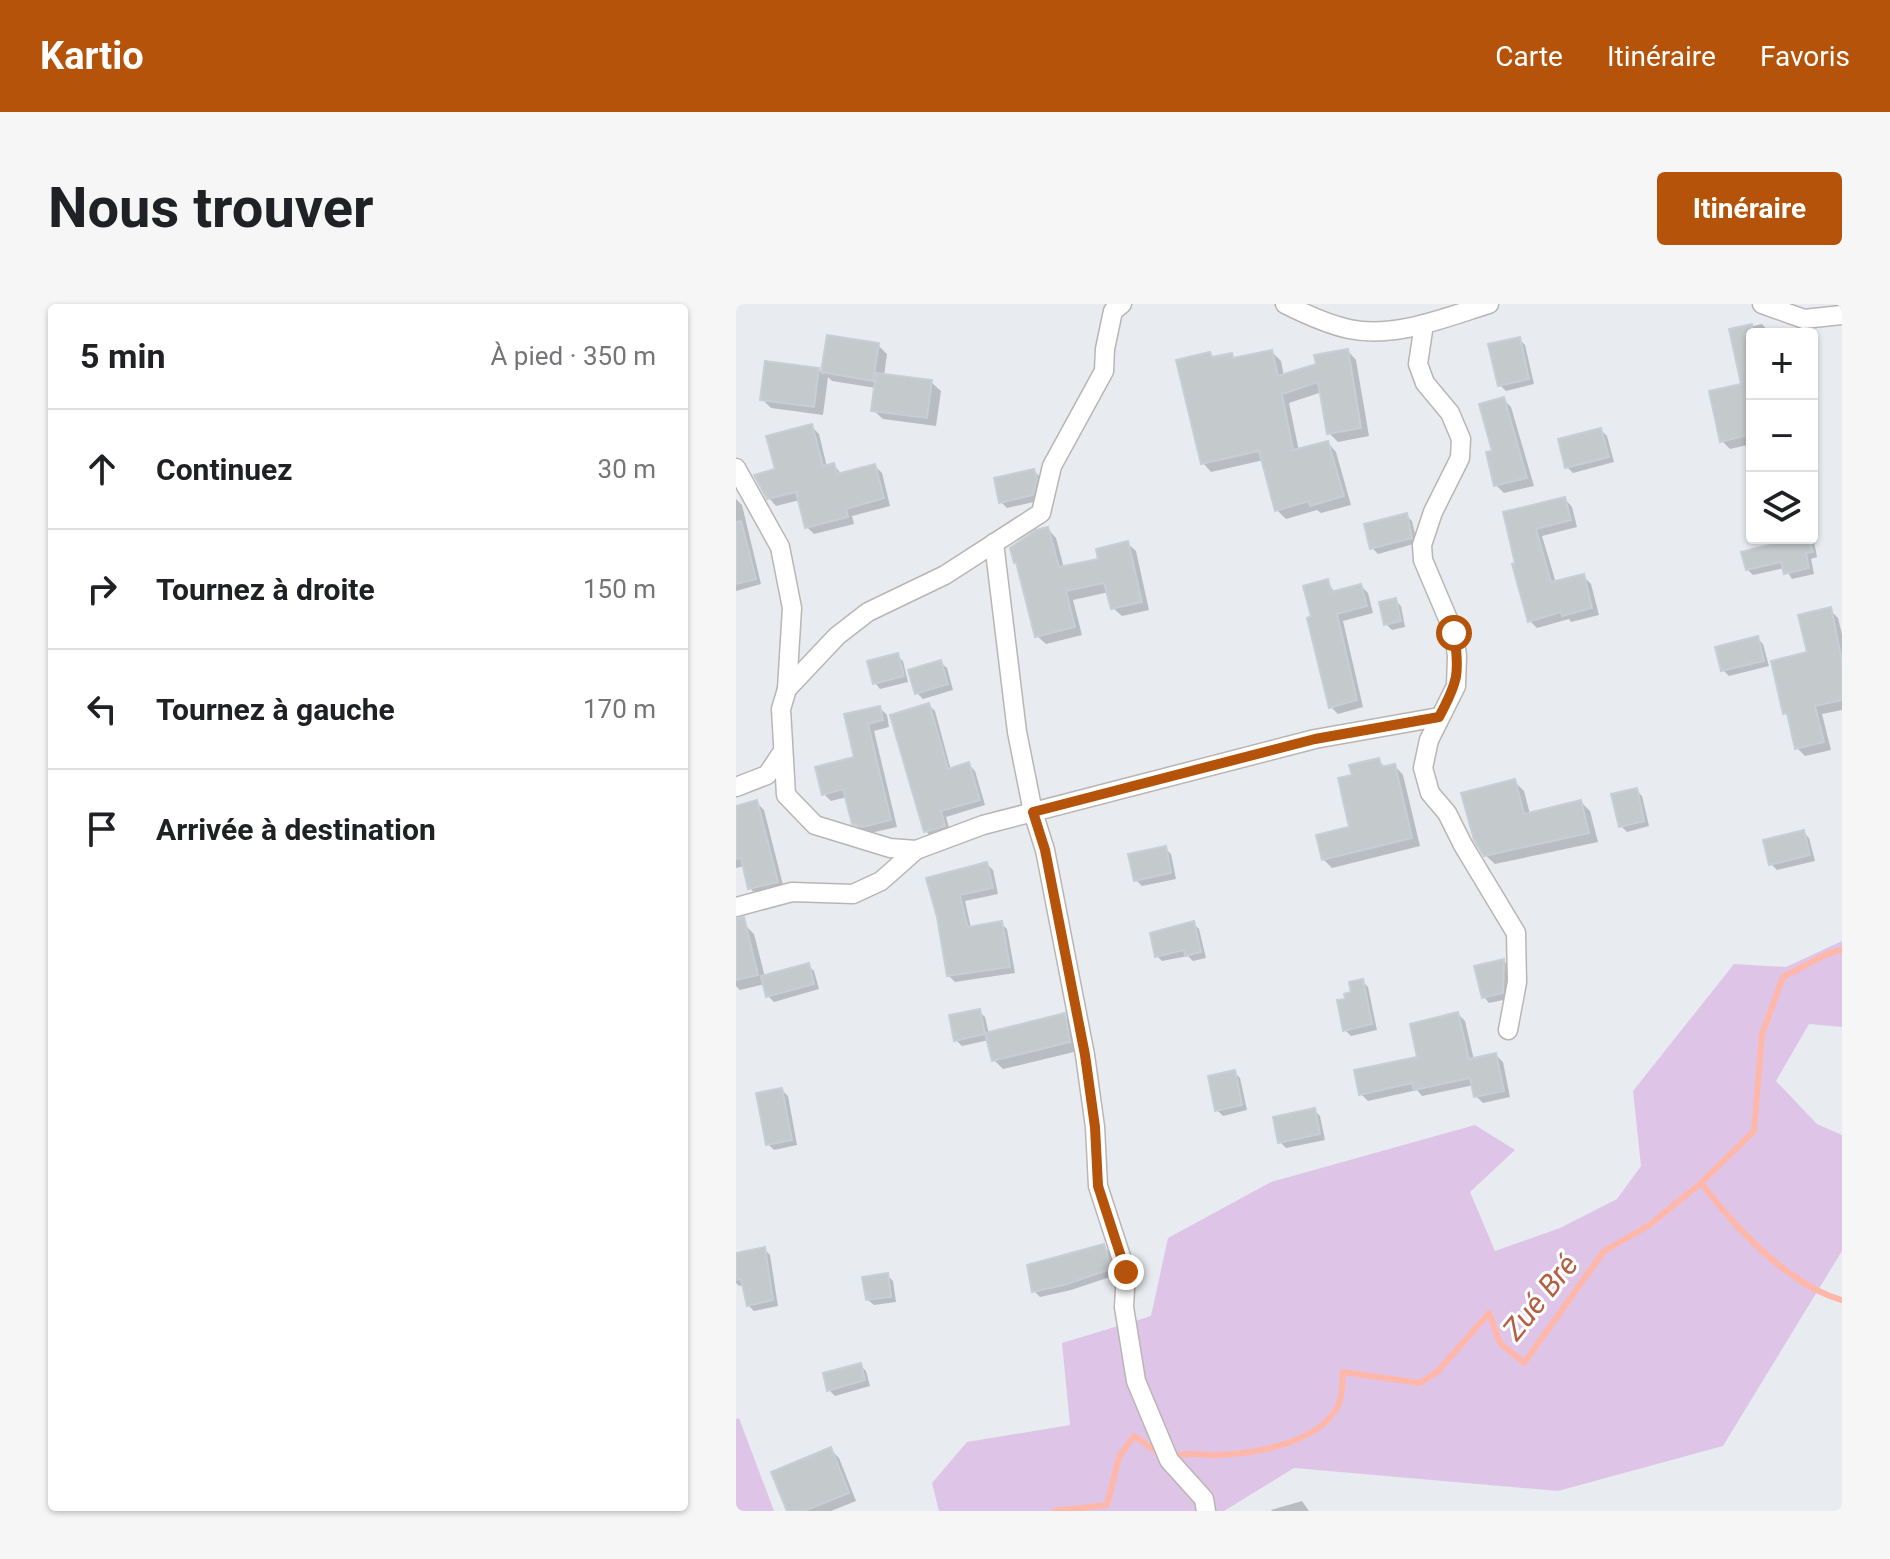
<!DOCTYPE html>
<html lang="fr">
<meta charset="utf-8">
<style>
:root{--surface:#fff;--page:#f6f6f6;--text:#202124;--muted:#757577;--line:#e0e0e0;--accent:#b45309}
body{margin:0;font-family:Roboto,sans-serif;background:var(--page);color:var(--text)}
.controls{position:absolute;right:24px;top:24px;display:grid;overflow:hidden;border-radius:8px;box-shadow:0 2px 6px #0004}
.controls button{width:72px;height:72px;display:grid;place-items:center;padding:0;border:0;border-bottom:2px solid var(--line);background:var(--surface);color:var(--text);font:40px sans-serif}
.stop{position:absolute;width:24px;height:24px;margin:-18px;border:6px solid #b45309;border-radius:50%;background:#fff}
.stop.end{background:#b45309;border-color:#fff;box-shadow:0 2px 8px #0008}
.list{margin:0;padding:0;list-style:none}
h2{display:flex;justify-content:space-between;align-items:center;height:104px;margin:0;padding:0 32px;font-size:34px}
h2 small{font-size:26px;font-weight:400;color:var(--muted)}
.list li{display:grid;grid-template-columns:52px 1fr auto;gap:24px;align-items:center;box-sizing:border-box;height:120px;padding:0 32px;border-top:2px solid var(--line)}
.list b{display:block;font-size:30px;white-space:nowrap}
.list em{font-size:26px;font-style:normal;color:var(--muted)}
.icon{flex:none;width:44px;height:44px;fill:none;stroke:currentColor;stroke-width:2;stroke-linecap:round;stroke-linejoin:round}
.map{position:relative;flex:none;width:1106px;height:1207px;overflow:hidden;border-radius:8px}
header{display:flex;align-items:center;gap:48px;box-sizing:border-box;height:112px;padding:0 40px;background:var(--accent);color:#fff}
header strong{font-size:38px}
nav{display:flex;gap:44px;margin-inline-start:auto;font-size:28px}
.intro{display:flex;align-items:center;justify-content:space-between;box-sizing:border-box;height:192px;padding:0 48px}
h1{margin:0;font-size:56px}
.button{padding:20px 36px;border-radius:8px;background:var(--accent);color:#fff;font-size:28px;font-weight:700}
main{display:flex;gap:48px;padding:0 48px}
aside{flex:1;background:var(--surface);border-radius:8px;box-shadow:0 2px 6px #0004}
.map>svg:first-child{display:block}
</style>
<header>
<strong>Kartio</strong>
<nav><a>Carte</a><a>Itinéraire</a><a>Favoris</a></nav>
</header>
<div class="intro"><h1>Nous trouver</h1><a class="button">Itinéraire</a></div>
<main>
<aside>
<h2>5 min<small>À pied · 350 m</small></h2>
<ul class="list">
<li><svg class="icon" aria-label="ahead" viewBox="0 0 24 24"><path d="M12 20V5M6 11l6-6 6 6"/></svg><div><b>Continuez</b></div><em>30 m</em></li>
<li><svg class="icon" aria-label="right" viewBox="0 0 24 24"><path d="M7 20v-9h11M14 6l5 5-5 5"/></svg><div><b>Tournez à droite</b></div><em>150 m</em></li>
<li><svg class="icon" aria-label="left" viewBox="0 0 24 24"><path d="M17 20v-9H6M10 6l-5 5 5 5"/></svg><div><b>Tournez à gauche</b></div><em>170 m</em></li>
<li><svg class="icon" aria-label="arrive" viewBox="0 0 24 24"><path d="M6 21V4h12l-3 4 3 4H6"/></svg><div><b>Arrivée à destination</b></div></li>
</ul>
</aside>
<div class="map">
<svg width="1106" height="1207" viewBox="0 0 1106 1207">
<rect width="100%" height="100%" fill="#e8ecf1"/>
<g fill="#dec5e8">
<path d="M1106 637V723L1073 720 1040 777 1081 820 1106 831V947L987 1142 822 1187 558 1164 488 1207H203L196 1179 231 1138 334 1121 326 1039 415 1012 432 934 535 878 739 821 779 846 734 888 759 947 824 924 881 895 905 862 897 787 998 660 1050 663Z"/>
<path d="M3 1114 38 1207H0V1115Z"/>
</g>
<g fill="#0003">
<path d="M1026 20 1035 30H1016V140L994 145 986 137 1008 81 996 27Z"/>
<path d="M92 33 142 41 151 50 148 72 195 78 205 87 200 122 147 115 137 106 140 84 96 77 92 73 87 111 35 104 26 95 82 65 87 70Z"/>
<path d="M783 35 789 41 798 80 770 87 764 81Z"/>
<path d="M612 47 620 56 633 132 602 138 593 129 586 88 553 99 563 147 592 139 600 148 615 201 585 209 581 206 550 215 541 206 528 156 475 168 467 159 474 50 478 55 496 51 500 56 536 48 545 57 548 72 582 61Z"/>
<path d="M767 95 775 103 798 182 768 189 760 181 759 148Z"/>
<path d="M75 122 83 130 91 163 98 161 106 171 139 162 146 169 154 202 116 212 118 220 78 230 71 223 64 196 40 202 33 194 41 167Z"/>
<path d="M865 126 871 132 878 158 837 169 831 163Z"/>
<path d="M298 167 304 173 306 182 302 197 271 204 265 198Z"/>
<path d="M0 195 6 201 25 280 0 287Z"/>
<path d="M829 195 836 203 841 223 806 232 820 279 848 273 855 280 863 311 835 318 833 315 801 324 794 317 769 210Z"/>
<path d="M670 211 676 217 681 239 642 250 636 244Z"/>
<path d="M312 225 320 234 328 264 364 256 391 239 400 247 413 306 386 312 377 304 373 288 337 296 346 331 310 340 301 332 283 261 280 258Z"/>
<path d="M1042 234H1074L1078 237 1081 253 1075 255 1078 270 1056 275 1049 264 1017 271 1011 265 1044 241Z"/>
<path d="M591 277 599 289 625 282 632 289 637 309 607 317 627 403 602 410 595 403 577 314Z"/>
<path d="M659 296 665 302 669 323 656 326 650 320Z"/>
<path d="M1094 306 1102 314 1106 330V406L1086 410 1095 446 1069 452 1061 444 1054 414 1049 409Z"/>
<path d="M1021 334 1027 340 1033 362 993 372 987 366Z"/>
<path d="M161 352 167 357 172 378 144 385 139 379Z"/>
<path d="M205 359 211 364 217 386 187 395 181 389Z"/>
<path d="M193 401 199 407 215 466 233 461 239 467 249 501 210 513 214 527 195 533 190 527Z"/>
<path d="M144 404 151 411 153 423 138 427 161 523 134 529 125 526 117 519 111 493 95 497 88 490 121 455 111 412Z"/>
<path d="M642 456 650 464 659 462 667 471 684 542 596 564 587 555 616 524Z"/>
<path d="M779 478 788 487 794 510 845 498 854 507 862 538 759 560 749 551Z"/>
<path d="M900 486 906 492 913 522 891 528 885 522Z"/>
<path d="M21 499 28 506 48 585 21 592 14 584 9 562 0 564V504Z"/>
<path d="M1067 528 1073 534 1079 557 1041 566 1035 560Z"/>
<path d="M429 544 435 550 440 575 406 582 400 576Z"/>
<path d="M251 560 257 566 262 590 229 597 235 624 265 619 271 625 279 669 219 678 213 672 203 612Z"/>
<path d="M457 619 463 625 470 654 457 657 452 652 426 657 421 652Z"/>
<path d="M9 621 18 630 29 673 72 661 78 667 83 685 38 698 32 692 29 680 4 686 0 682V623Z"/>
<path d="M768 657 773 663 772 695 753 699 748 693Z"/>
<path d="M626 677 632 683 641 726 615 732 609 726 612 696Z"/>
<path d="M243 707 249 713 253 730 328 711 337 721 342 747 267 765 258 756 253 736 226 742 220 736Z"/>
<path d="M722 710 729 717 738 756 760 751 767 758 774 793 747 799 740 792 738 781 686 792 681 786 632 797 625 790 684 754Z"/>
<path d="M498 768 504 774 511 806 487 812 481 806Z"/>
<path d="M46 786 52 792 61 841 38 846 32 840Z"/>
<path d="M578 806 584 812 589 836 550 844 544 838Z"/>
<path d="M367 942 373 948 380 971 335 986 304 993 298 987Z"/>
<path d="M28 945 34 951 42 1002 18 1007 12 1001 8 981 3 982 0 979V952Z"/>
<path d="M151 971 157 977 160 998 138 1001 132 996Z"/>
<path d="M124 1061 130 1067 134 1082 99 1092 93 1086Z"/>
<path d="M95 1146 103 1154 120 1197 95 1207H53Z"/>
<path d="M566 1197 573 1207H536L535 1206Z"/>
</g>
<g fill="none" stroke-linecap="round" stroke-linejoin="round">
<g stroke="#ffb7aa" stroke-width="6">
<path d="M965 879C999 923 1052 981 1106 996"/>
<path d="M437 1154C451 1147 464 1151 479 1151 518 1150 587 1139 603 1099 607 1090 606 1077 607 1068L684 1079 701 1068 753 1009 764 1039 788 1059 868 947 912 922 965 879 1018 827 1026 730 1047 673 1091 650 1106 646"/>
<path d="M319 1207 371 1201 383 1153 398 1132 424 1150"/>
</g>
</g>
<g fill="#c4c9cc" stroke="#c6cfd6" stroke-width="2">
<path d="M1016 20V130L984 138 973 87 1005 80 993 25Z"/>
<path d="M91 31 143 39 137 77 85 68Z"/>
<path d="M784 33 793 75 762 82 752 40Z"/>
<path d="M612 45 625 124 591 130 582 78 546 90 557 146 592 137 608 192 574 202 573 197 539 207 523 147 465 160 440 56 474 48 476 53 496 49 497 54 536 46 542 72 580 60 578 51Z"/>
<path d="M29 57 83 64 78 103 24 96Z"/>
<path d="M140 69 196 76 191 114 135 107Z"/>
<path d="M768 93 791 174 758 182 750 148 756 147 743 100Z"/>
<path d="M76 120 87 162 98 159 101 170 139 160 148 194 110 205 112 213 69 224 60 188 31 195 18 171 39 165 30 132Z"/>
<path d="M865 124 873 153 829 164 822 135Z"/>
<path d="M298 165 301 175 297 191 263 199 258 174Z"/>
<path d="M829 193 835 216 800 225 815 278 848 270 856 304 826 312 825 308 792 318 776 260 779 259 767 208Z"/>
<path d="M671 209 676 234 634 245 628 220Z"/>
<path d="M5 217 20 275 0 280V218Z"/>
<path d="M312 223 323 263 362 255 360 245 392 237 406 298 375 305 368 279 330 287 339 323 299 333 280 258 278 259 274 244 300 226Z"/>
<path d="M1040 234H1073L1077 248 1070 249 1073 264 1048 270 1045 258 1010 266 1005 248 1041 239Z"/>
<path d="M592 275 595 288 625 280 631 302 601 310 621 396 593 404 571 314 575 312 567 282Z"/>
<path d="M660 294 665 317 648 321 643 298Z"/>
<path d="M1095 303 1106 357V396L1079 402 1088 438 1059 445 1051 409 1047 410 1035 357 1071 348 1062 311Z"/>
<path d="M1022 332 1028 357 985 367 979 343Z"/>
<path d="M162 349 168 372 137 380 131 357Z"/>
<path d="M205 356 212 380 179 390 172 366Z"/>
<path d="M193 399 212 465 233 458 244 496 205 507 209 522 188 528 154 411Z"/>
<path d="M144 402 147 416 132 420 155 516 126 523 116 520 107 485 86 491 79 463 118 453 108 410Z"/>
<path d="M643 454 645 463 659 460 676 534 586 556 580 531 613 523 602 474 616 471 613 461Z"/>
<path d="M779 475 788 510 845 496 853 529 748 552 738 536 725 489Z"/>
<path d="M901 484 908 517 883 523 875 490Z"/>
<path d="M21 496 42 578 12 585 5 554 0 555V502Z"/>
<path d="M1068 526 1074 551 1033 561 1027 536Z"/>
<path d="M430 542 435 569 398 577 392 550Z"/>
<path d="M251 558 257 584 224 591 231 621 233 623 266 617 274 663 211 672 201 613 190 574Z"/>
<path d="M8 613 22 671 0 676V615Z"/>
<path d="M458 617 465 648 449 652 448 646 419 653 414 629Z"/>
<path d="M768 655 767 689 746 694 738 662Z"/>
<path d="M73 659 78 680 30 693 25 672Z"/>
<path d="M627 675 636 720 607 727 601 696 609 695 608 690 615 688 613 678Z"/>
<path d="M244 705 249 730 218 737 213 711Z"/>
<path d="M722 708 733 755 760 749 768 787 738 793 734 774 678 786 676 779 623 791 618 766 681 753 674 720Z"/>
<path d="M329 709 334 738 256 757 249 729Z"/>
<path d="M499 766 506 801 479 807 472 772Z"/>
<path d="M46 784 56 836 30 841 20 789Z"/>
<path d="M579 804 584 830 542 839 537 813Z"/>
<path d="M368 940 375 965 328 981 296 988 291 961Z"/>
<path d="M29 943 37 996 11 1002 5 975 0 976V949Z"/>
<path d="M152 969 155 993 130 996 126 973Z"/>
<path d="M125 1059 129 1076 91 1087 87 1069Z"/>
<path d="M95 1143 113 1189 68 1207H51L35 1168Z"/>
</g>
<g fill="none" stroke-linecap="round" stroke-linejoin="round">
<g stroke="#bab5b3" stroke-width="21">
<g id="street">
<path d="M549 0C569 10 590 20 613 25 659 35 710 13 753 0"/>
<path d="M1026 0 1068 15 1106 11"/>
<path d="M688 20 682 60 689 79 714 109 725 135 724 154 697 208 686 241 687 256 718 329 721 352 720 382 693 436 687 464 694 489 711 509 727 541 780 629 781 678 772 726"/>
<path d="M0 164 44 243 56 304 51 385"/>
<path d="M258 239 281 428 297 508 309 546 349 751 359 823 362 882 390 968 388 1003 400 1077 433 1156 468 1195 470 1207"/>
<path d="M0 483 31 471 47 447"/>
<path d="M180 546 154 544 79 521 50 491 45 405 51 385 101 332 132 308 209 271 305 209 316 162 368 67 369 45 377 7 386 0"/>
<path d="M0 603 56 588 117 590 145 577 180 546 247 521 579 435 703 413"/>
</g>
</g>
<use href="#street" stroke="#fff" stroke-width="18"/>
</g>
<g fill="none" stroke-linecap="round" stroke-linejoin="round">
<path stroke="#b45309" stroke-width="10" d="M390 968 362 882 359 823 349 751 309 546 297 508 579 435 703 413C722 378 724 369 718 329"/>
</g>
<g text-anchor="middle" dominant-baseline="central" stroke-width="6" stroke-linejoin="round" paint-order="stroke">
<g font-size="30" font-style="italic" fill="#b45e43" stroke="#fff">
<text transform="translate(804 993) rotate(-51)">Zué Bré</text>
</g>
</g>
</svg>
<div class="controls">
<button>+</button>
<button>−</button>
<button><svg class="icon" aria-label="layers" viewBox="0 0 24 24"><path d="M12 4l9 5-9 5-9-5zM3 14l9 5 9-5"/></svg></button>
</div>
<div class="stop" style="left:718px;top:329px"></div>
<div class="stop end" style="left:390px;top:968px"></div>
</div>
</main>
